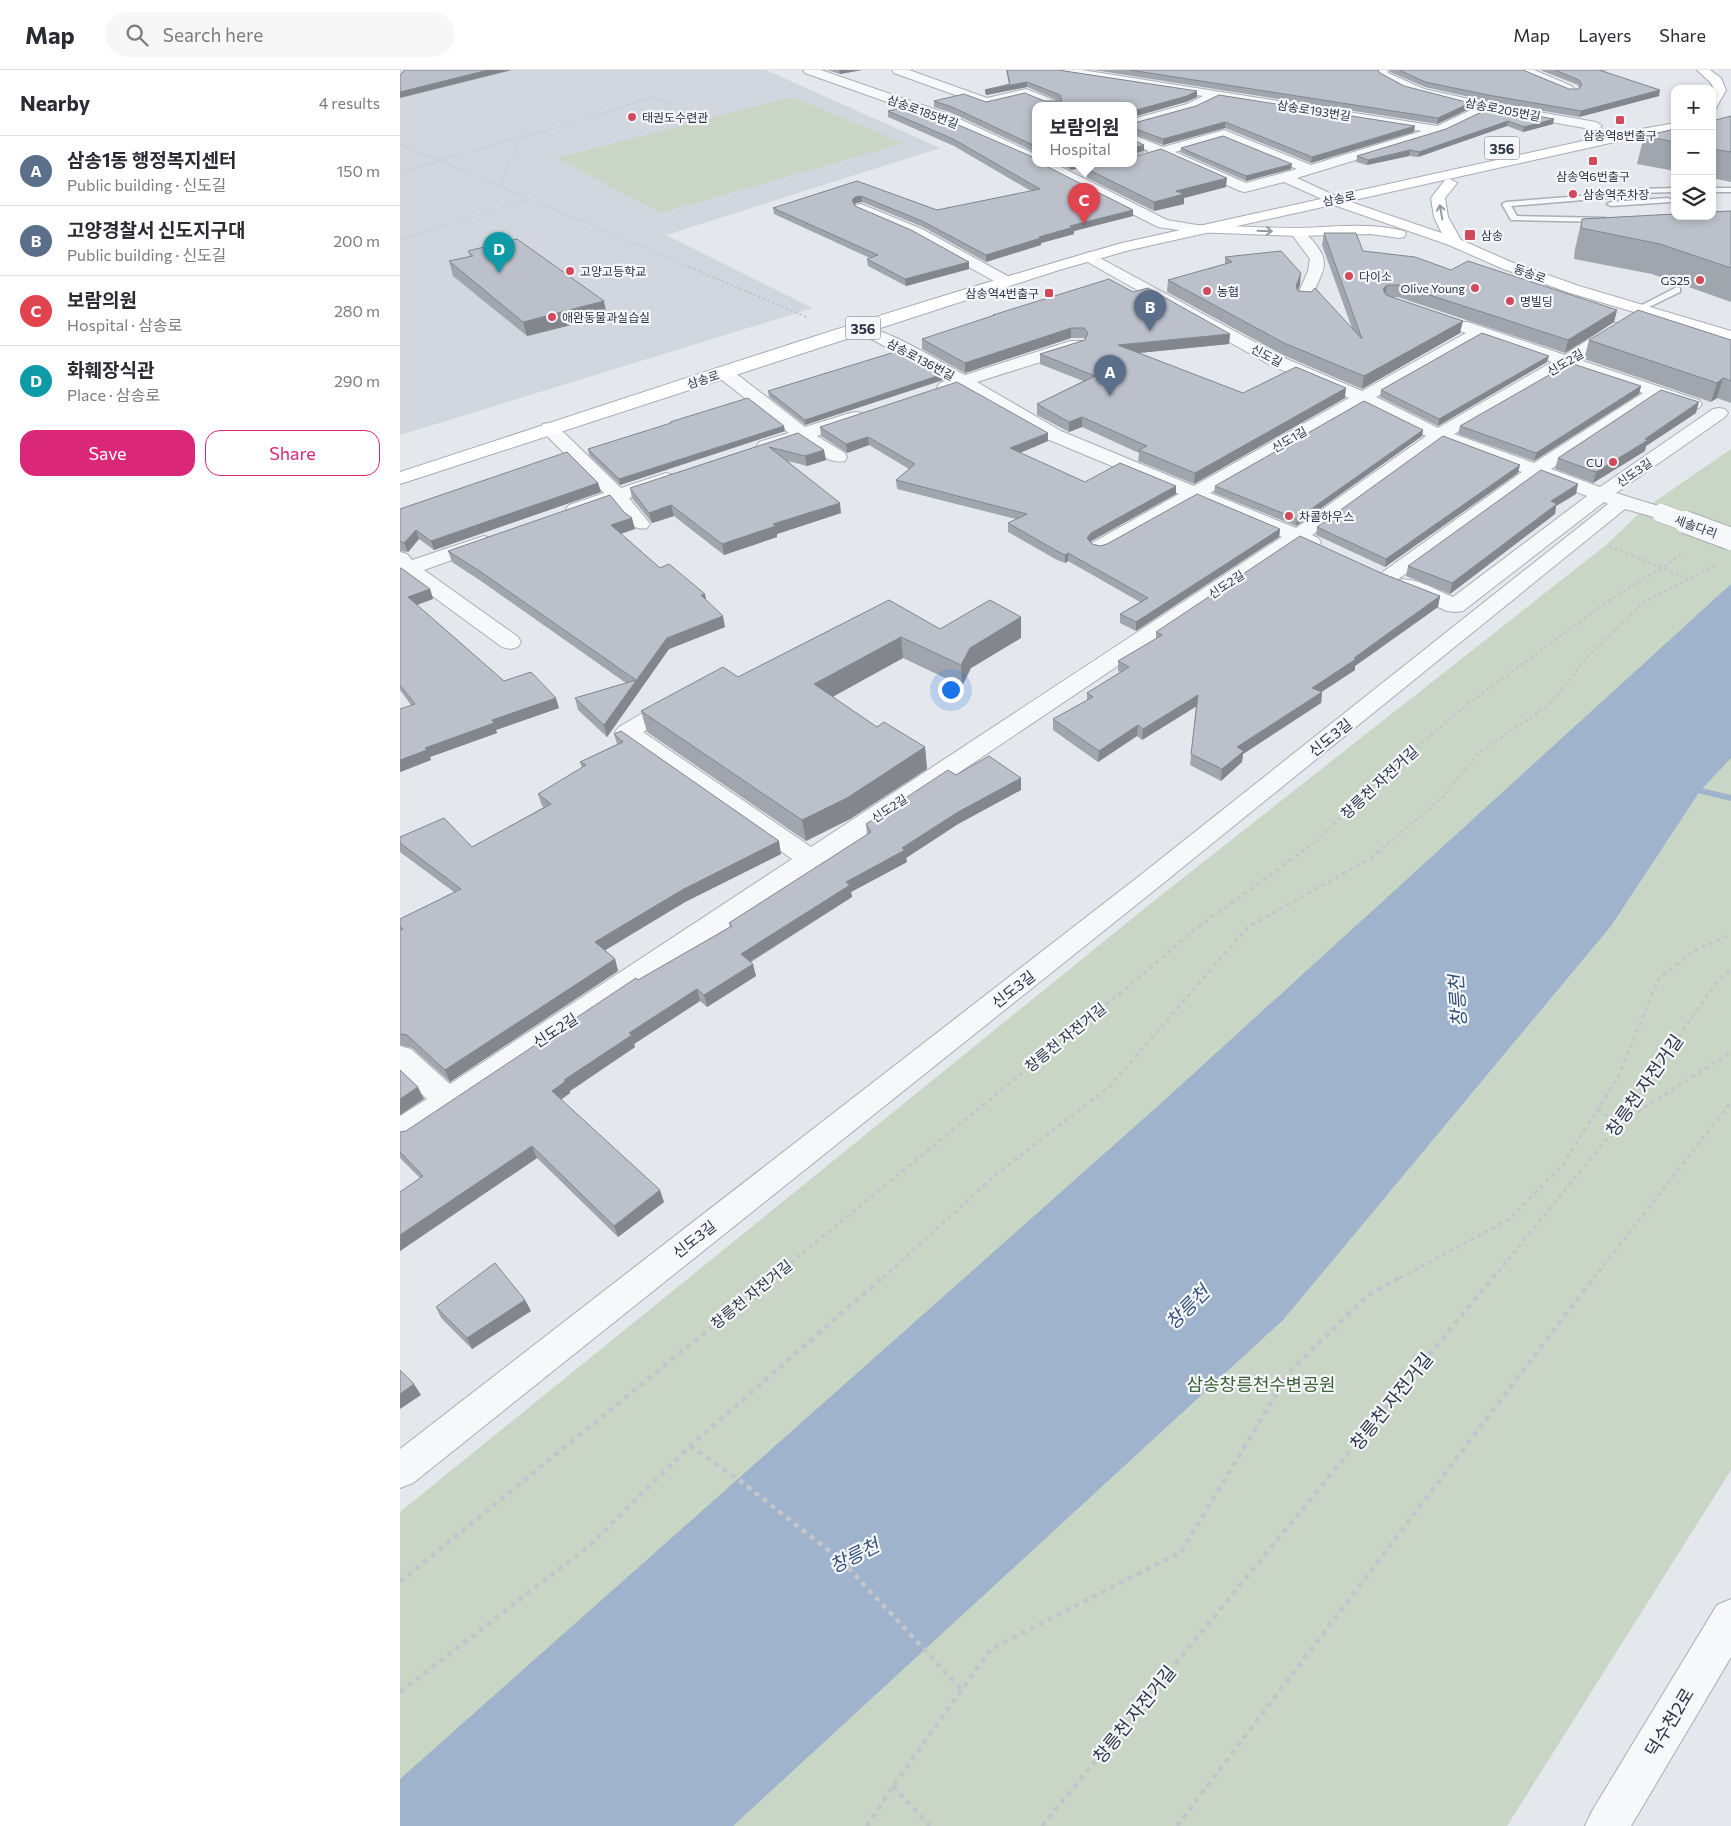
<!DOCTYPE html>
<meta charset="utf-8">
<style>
:root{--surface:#fff;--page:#f7f7f7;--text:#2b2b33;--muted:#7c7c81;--line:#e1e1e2;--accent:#db2777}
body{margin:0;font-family:Commissioner,"Noto Sans KR",sans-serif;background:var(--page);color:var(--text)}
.controls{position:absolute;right:15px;top:15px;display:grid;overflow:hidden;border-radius:10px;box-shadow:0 2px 8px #0003}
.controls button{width:45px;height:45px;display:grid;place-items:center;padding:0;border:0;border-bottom:1px solid var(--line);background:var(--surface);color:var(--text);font:25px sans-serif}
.you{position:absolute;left:550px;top:619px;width:18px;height:18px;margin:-12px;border:4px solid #fff;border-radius:50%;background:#1a73e8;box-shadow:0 0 0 8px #1a73e833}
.badge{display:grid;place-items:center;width:32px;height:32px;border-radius:50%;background:var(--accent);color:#fff;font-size:16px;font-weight:700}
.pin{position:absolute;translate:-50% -41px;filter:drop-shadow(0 1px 2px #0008)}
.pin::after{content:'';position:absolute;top:26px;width:18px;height:15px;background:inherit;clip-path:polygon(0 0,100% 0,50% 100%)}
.popup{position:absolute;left:632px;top:32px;width:105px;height:65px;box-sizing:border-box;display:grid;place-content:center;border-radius:10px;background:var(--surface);filter:drop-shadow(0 1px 4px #0005);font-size:16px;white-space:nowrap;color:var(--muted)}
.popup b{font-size:19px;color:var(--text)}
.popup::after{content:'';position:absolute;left:50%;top:100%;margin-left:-10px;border:10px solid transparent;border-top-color:var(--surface)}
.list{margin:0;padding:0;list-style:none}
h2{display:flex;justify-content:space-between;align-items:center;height:65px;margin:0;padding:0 20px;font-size:21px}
h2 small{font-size:16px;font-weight:400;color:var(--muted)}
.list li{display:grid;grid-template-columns:32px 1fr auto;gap:15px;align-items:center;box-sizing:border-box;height:70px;padding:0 20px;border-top:1px solid var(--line)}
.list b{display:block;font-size:19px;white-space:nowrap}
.list p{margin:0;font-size:16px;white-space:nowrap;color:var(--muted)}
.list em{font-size:16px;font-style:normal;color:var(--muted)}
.actions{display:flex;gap:10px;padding:15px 20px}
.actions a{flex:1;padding:11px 0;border:1px solid var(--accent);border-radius:15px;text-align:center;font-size:18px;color:var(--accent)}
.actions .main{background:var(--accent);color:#fff}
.icon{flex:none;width:28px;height:28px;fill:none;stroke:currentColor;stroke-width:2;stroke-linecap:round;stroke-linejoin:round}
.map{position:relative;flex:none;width:1331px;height:1756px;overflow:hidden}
header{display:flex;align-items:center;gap:30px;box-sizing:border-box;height:70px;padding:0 25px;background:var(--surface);border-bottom:1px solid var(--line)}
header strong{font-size:24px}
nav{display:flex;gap:28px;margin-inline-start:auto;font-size:18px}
.search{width:350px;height:45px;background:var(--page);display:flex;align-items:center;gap:12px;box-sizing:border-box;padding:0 18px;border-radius:28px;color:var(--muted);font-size:19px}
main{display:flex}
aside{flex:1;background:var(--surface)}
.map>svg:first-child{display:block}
</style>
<header>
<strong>Map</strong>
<div class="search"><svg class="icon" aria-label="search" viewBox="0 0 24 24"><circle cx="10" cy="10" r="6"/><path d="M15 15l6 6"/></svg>Search here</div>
<nav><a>Map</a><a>Layers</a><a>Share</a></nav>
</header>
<main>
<aside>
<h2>Nearby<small>4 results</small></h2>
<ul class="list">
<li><span class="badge" style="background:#5c6f8a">A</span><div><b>삼송1동 행정복지센터</b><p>Public building · 신도길</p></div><em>150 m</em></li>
<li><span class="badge" style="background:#5c6f8a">B</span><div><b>고양경찰서 신도지구대</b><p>Public building · 신도길</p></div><em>200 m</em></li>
<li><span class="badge" style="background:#e0444e">C</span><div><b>보람의원</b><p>Hospital · 삼송로</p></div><em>280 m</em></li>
<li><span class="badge" style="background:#0f9aa8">D</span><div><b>화훼장식관</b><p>Place · 삼송로</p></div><em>290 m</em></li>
</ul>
<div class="actions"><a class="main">Save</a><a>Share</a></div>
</aside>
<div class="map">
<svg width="1331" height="1756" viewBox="0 0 1331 1756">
<rect width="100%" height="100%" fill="#e4e7ec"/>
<path fill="#d2d6de" d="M0 0H366L540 78 266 165 413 238 0 365Z"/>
<g fill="#c9d6c5">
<path d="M392 27 504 73 261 143 156 88Z"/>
<path d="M1331 379V1400L1107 1756H0V1442L750 834 1206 475 1244 439Z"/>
</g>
<path fill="#9fb4cc" d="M1331 514V688L1300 721 1211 856 883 1250 333 1756H0V1709L759 1035Z"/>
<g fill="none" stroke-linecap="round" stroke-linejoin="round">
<path fill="#9fb4cc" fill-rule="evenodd" d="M1288 715 1331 725V731L1285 720 1284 718Z"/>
<g stroke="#a9aeb7" stroke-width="3">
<g id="service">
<path d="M1275 118V122L1238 123 1218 127 1111 136 1117 146 1205 148 1206 150 1202 152 1114 150H1111L1102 134 1106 132 1218 123 1238 119Z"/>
<rect x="1312" y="118" width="19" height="4"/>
<path d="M1268 128 1272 130 1271 132 1211 136 1207 134 1211 132Z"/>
<path d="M1277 217 1280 218V222L1243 240 1240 241 1236 238Z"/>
</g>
</g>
<g stroke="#a9aeb7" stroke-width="2">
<g id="minor">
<path d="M403 0H421L551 45 635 84 636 93 630 92 541 51 405 3Z"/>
<path d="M492 0H509L587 28 626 19 659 32 661 35H645L625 27 586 36 494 3Z"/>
<path d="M653 0H682L1037 56 1075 38C1053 33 983 21 975 0H987L988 3 1024 19 1087 33 1196 52 1202 56 1196 60 1089 41 1044 63 897 108 938 127 940 130 938 133 933 134 884 112 845 122 840 121 761 86 733 94 728 93H733V86L749 81 733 74V65L763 77 824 60 911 95 1022 61 818 29 795 40 733 57V49L787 34 803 26 659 4ZM823 68 897 99 846 113 775 82Z"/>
<path d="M1118 0H1134L1172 16 1174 19 1172 22H1164L1120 3Z"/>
<path d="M636 93H653L767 150 803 156 805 159 803 162 798 163 758 157 638 96Z"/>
<path d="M461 134 522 159 613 209 615 212 613 215H601L512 165 456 141 454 138 456 135Z"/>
<path d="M897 158C904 159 907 165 912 170 935 196 919 202 912 229L910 232H898L896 229 908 201 910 189 890 162 892 159Z"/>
<path d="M689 182 882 287 962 321 1066 263 1056 260 1054 256 1056 252H1068L1165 285 1213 253H1225L1227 257 1225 261 1180 290 1299 330 1302 334 1299 338 1293 339 1259 328 1151 399 1200 417 1313 339 1319 338 1325 339 1328 343 1325 347 1216 423 1268 439 1271 443 1268 447 1261 449 1225 439 756 819 13 1413 0 1418V1379L738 807 1208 434 1204 432 1063 541 1055 542 1047 541 997 519 993 515 996 511 987 514 980 512 977 508 980 504 1122 402 1041 372 912 465 918 468 921 472 918 476 911 478 899 474 11 1071 0 1074V1046L27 1029 0 1004V976L11 979 50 1014 392 789 219 667 215 662 219 657 268 628 276 626 284 628 288 633 284 638 243 662 411 777 882 467 796 431 706 481 699 483 692 481 689 477 692 473 779 424 647 369 561 317 546 322 540 321 537 317 540 313 548 310 473 270 450 264 448 260 450 256C475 250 540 292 565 305L670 271H682L684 275 682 279 577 312 661 361 794 416 949 328 870 295 684 190 681 187 684 184ZM1081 268 1152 292 1038 358 976 327ZM1168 298 1243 323 1134 393 1054 364ZM963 335 1026 366 896 458 810 423ZM1138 408 1187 426 1053 527C1037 521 1014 506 997 510Z"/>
<path d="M323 297 329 298 405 357 450 343 456 342 462 343 465 347 462 351 417 366 445 383 447 387 445 391C429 395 413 379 400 371L366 382 359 380 357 376 359 372 389 363 317 306 314 302 317 298Z"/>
<path d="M149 353 155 354 221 418 266 403 273 405 276 409 273 413 229 428 250 454 247 458C230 462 223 445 213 433L176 445 169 443 166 439 169 435 204 423 143 362 140 358 143 354Z"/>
<path d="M84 466 91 468 94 472 91 476 24 500 118 567 121 572 118 577 110 579 102 577 5 506 0 507V482L7 484 12 490Z"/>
</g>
</g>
<g stroke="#a9aeb7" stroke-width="2">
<path id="tertiary" d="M1331 1529V1587L1231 1756H1185L1192 1741 1317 1535Z"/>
</g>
<g stroke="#a9aeb7" stroke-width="2">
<g id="secondary">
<path d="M933 126 1059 169 1111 192 1179 216 1331 261V271L1167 222 1101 198 1049 175 928 133 926 130 928 127Z"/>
<path d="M798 155C831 156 864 158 898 158 933 157 969 152 1004 161L1006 164 1004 167 999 168 971 164 897 166 793 162 791 159 793 156Z"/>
</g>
</g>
<g stroke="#a3abb8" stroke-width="2">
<g id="primary">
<path d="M1297 0H1310L1321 8 1326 20 1316 38 1312 39 1314 20 1311 13Z"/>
<path d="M1275 53V61L1219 71 730 180 659 200 462 264 0 414V402C240 324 479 242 722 173L1219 63Z"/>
<path d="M1050 109 1057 113 1045 128 1048 147 1062 172 1059 175H1049L1046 172 1034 147 1031 128 1045 110Z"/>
</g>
</g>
<g stroke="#c2c5cb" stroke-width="1" stroke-dasharray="2 2" stroke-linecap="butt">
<path d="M0 74 292 198"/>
<path d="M0 102 141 61"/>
<path d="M100 116 119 70 252 27 277 34"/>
<path d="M0 166 4 169 129 129"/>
</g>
<path stroke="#c2c5cb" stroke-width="2" stroke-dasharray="2.5 2.5" stroke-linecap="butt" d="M289 197 409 248"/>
<g stroke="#c2c5cb" stroke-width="2.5" stroke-dasharray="3 3" stroke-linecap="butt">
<path d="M1209 476 1287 508"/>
<path d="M902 782 918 770 975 712 1069 633 1214 527 1262 498 1282 483"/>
<path d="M978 782 1043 727 1078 683 1149 635 1189 585 1244 532 1315 495"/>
</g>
<g stroke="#c2c5cb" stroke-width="3" stroke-dasharray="4 4" stroke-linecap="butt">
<path d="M1198 1039 1219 1054 1331 982"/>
<path d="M372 1208 741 906 793 861 903 781"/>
<path d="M483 1208 594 1106 709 1017 848 857 971 788 979 781"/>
<path d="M1000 1208 1111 1148 1163 1094 1217 1009 1259 908 1294 881 1331 864"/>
<path d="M1093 1208 1219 1054 1312 918 1331 899"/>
<path d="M1194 1208 1331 1032"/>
</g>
<g stroke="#c2c5cb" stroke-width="4.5" stroke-dasharray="5 5" stroke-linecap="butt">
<path d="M290 1376 338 1409 442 1491 562 1620"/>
<path d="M0 1512 374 1206"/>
<path d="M0 1622 188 1477 290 1376 484 1206"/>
<path d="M493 1716 530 1756"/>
<path d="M467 1756 493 1716 591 1579 781 1482 891 1300 968 1225 1003 1206"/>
<path d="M642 1756 1094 1206"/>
<path d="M777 1756 1195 1206"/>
</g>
<use href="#service" fill="#f7f8fa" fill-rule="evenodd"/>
<use href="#minor" fill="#f7f8fa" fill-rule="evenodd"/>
<use href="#tertiary" fill="#f7f8fa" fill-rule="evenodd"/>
<use href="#secondary" fill="#fff" fill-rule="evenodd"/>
<use href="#primary" fill="#fff" fill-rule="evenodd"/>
<g stroke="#a9aeb7" stroke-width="19" stroke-linecap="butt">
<path id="minor-bridge-far1" d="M1261 443 1288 453"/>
</g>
<g stroke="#a9aeb7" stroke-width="24" stroke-linecap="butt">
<path id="minor-bridge" d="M1285 452 1331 469"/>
</g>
<use href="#minor-bridge-far1" stroke="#f7f8fa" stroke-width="18"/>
<use href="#minor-bridge" stroke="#f7f8fa" stroke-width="22"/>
</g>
<g fill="#a1a5ae">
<path d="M427 0H462L440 4Z"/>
<path d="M606 0H658L797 21V27L786 32 635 35V82L552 43 534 37V31L586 32 660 31 627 17 586 25 585 20 609 15Z"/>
<path d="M694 0H978L980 3 1004 16 1069 39 1037 54Z"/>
<path d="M989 0H1123L1169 19H1178L1179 18 1178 15 1140 0H1209L1202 1 1259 26 1179 47 1087 31 1025 17 990 2Z"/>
<path d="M796 36 1014 62 911 93 825 58 763 75 733 64V52L734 53Z"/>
<path d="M1090 38 1153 54 1123 62 1107 56 1018 87 1009 86 967 95 956 92 957 86 1046 59Z"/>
<path d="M488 41 635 93 733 140V146L674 161V164L641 173V175L586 192 523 157 462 132 456 133 454 135 455 136 569 192V199L506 216 468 196 467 189 470 188 374 144 373 138 457 111 537 140 631 121 554 76 488 47Z"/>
<path d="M1331 46V112L1312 108V51Z"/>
<path d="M1275 59V101L1237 94 1244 66Z"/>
<path d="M781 78 891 99 846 111 780 82Z"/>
<path d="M657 93H699L671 100Z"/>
<path d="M687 99 826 117 784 128V134L754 141 687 108Z"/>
<path d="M1331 141V232L1252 204 1174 189 1175 179 1182 149Z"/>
<path d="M924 163 963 181 1051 200 1217 240 1214 252 1165 283 998 227H994L1060 263 962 319 883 285 767 222 768 210 825 195V187L900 215 898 221 952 258 922 175Z"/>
<path d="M68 181 207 246 127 266 53 206 49 191 70 186Z"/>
<path d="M733 222 830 264 829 274 739 283 843 323 945 328 794 414 738 391 739 383 682 357 669 362 637 345V334L683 311 640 294V284L685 270 684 268H671L565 303 522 279V269L593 246V245Z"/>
<path d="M1189 270H1331V333L1317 328 1311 332 1184 289Z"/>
<path d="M1147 292 1038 356 980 327 981 320Z"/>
<path d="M543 310 405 355 369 327 368 321Z"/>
<path d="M1241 316 1239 324 1134 391 1058 364 1060 356Z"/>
<path d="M1296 343 1246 376 1245 381 1193 413 1155 399 1158 388Z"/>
<path d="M270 352 385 361 220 415 189 385 188 379 270 354Z"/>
<path d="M420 357 648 363V371L620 383 685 412 776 424 690 472 692 474 700 476 880 459 879 467 736 561 720 553V544L740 532 668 491 665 493 657 490 608 462V453L616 449 497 419 496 410 509 399 469 375 447 383 421 366Z"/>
<path d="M1023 360 1022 366 896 456 814 423 815 416Z"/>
<path d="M398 363 426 390 407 396 388 391 441 443 377 464V467L324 485 274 446 252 453 232 428 230 418Z"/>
<path d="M1118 403 985 497 916 465 917 457Z"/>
<path d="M198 413 201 422 34 480 19 469 8 482 0 481V439Z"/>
<path d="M1176 424 1156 436 1155 444 1050 524 1006 506 1008 496Z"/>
<path d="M235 459 221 464 260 498 306 530 325 557 269 579 207 667 178 640 175 628 226 613 81 511 52 492 48 481Z"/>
<path d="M0 498 30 519 33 529 17 535 104 611 159 638 96 660 97 663 30 687 31 690 0 702 11 635 0 620Z"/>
<path d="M981 503 1040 526 1038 537 955 596V600L921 622H922L921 633 843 684 842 692 821 711 790 695 796 636 742 670 737 666 698 692 653 660V649L687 630V623L720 602 718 601V591L756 569V562Z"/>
<path d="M489 530 540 559 621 547V568L571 598 562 616 503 588 433 627 477 657 525 677 527 699 450 749 406 771 247 662 241 641 338 607Z"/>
<path d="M214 664 381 784 285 832 205 880 215 889 218 901 50 1012 12 978 0 975V849L54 822 0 782V767L72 777 144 737 142 736 138 724 182 698 180 692 217 674Z"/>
<path d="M556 705 621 708V720L558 754 506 788 507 792 451 822 452 827 351 892 356 906 307 937 300 931 234 974 235 977 170 1021V1023L161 1030 264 1132 218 1167 137 1088 0 1181V1122L20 1108 0 1088V1062L6 1061 238 910 330 857 329 853 467 765 466 754Z"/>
<path d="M125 1230 131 1241 72 1279 41 1248 36 1237Z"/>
</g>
<g fill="#83868d">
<path d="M88 0H112L0 28V22Z"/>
<path d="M439 0H462L440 4Z"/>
<path d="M627 12V17L586 25 585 20Z"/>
<path d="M1260 20 1259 26 1179 47 1181 41Z"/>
<path d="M797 21V27L786 32 733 47V41Z"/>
<path d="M1070 33 1069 39 1037 54 1038 48Z"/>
<path d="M1154 49 1153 54 1123 62 1124 57Z"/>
<path d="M1108 51 1107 56 1018 87 1019 82Z"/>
<path d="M825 52V58L763 75V69Z"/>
<path d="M1015 56 1014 62 911 93 912 87Z"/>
<path d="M744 75V81L733 84V78Z"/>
<path d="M1010 80 1009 86 967 95 968 90Z"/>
<path d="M676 93H699L671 100V94Z"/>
<path d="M892 94 891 99 846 111V106Z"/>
<path d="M827 108 826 117 784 128V134L754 141V132L776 121Z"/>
<path d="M461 126 462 132 456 133 452 137V130L455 127Z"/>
<path d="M733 140V146L674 161V164L641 173V175L586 192V185L670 156Z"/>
<path d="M569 192V199L506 216 505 209Z"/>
<path d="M901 203 900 215 894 228 896 216Z"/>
<path d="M987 215 985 227 983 219Z"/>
<path d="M204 231 207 246 127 266 123 252Z"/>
<path d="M1217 240 1214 252 1165 283 1168 270Z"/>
<path d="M1063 251 1060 263 962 319 964 306Z"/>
<path d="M671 258V268L565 303V293Z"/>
<path d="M830 264 829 274 718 285V275Z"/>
<path d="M1149 286 1147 292 1038 356 1039 349Z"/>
<path d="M543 304V310L405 355V350Z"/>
<path d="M1323 308 1317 328 1311 332 1317 313Z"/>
<path d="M1241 316 1239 324 1134 391 1136 383Z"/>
<path d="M946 318 945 328 794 414 795 403Z"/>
<path d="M1299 332 1296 343 1246 376 1245 381 1193 413 1196 402Z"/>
<path d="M682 347V357L669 362V352Z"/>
<path d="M384 356 385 361 220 415 219 409Z"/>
<path d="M1023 360 1022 366 896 456 897 449Z"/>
<path d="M648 363V371L610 387V378Z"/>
<path d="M468 367 469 375 447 383 446 374Z"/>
<path d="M424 380 426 390 407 396 405 386Z"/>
<path d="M1120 395 1118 403 985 497 986 489Z"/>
<path d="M198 413 201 422 34 480 31 471Z"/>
<path d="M1178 414 1176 424 1156 436 1155 444 1050 524 1052 513 1151 431Z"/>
<path d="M776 416V424L691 471 687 477V468L691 463Z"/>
<path d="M440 433 441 443 377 464V467L324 485 322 474 373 454Z"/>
<path d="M271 435 274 446 252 453 249 443Z"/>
<path d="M232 448 235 459 213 466 211 455Z"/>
<path d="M880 459 879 467 736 561V552Z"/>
<path d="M16 460 19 469 8 482 4 473Z"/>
<path d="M668 483V491L665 493V485Z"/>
<path d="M30 519 33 529 11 537 8 527Z"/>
<path d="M305 524 307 535 301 525Z"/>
<path d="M1040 526 1038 537 955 596V600L911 629 912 618Z"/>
<path d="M323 546 325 557 269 579 207 667 204 655 267 568Z"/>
<path d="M621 547V568L571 598 562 616 561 595 570 578Z"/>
<path d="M501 567 503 588 417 635 414 614Z"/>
<path d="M922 622 921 633 843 684 842 692 821 711 822 699 837 677Z"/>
<path d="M798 625 797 636 742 670 743 659Z"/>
<path d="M156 628 159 638 96 660 97 663 30 687 31 690 0 702V690L25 678 92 650Z"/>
<path d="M738 655 737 666 698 692 699 681Z"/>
<path d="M525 677 527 699 450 749 406 771 402 750Z"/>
<path d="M621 708V720L558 754 506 788 507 792 451 822 452 827 343 896 341 884 446 812 558 742Z"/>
<path d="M379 771 381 784 285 832 199 884 195 872 282 820Z"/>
<path d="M215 889 218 901 50 1012 45 1000Z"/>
<path d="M353 894 356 906 307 937 304 925Z"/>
<path d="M297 919 300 931 234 974 235 977 170 1021V1023L156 1033 152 1021 164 1010 229 963Z"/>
<path d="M18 1017 24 1029 0 1045V1029Z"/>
<path d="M132 1076 137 1088 0 1181V1165Z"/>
<path d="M260 1120 264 1132 218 1167 214 1156Z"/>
<path d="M125 1230 131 1241 72 1279 67 1268Z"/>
<path d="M14 1314 21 1325 0 1339V1324Z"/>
</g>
<g fill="#bbc0ca" stroke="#83868d">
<path d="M5 0H88L0 22V5Z"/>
<path d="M607 0H658L797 21 787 26 733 41V35H635V76L552 37 534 31 564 24 586 32 625 23 644 31H662L660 25 627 12 585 20 610 14Z"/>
<path d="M730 0H978L980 3 1004 16 1070 33 1038 48Z"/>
<path d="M999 0H1123L1169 19H1178L1182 15 1179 10 1155 0H1199L1260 20 1181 41 1088 25 1025 12Z"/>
<path d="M819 25 1015 56 912 87 825 52 763 69 733 58V52L734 53 796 36Z"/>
<path d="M510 36 540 47 635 88V93H640L733 140 670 156 674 157 639 167 641 168 586 185 522 151 461 126 455 127 452 130 455 136 511 160 569 192 505 209 467 189 478 185 373 138 457 111 537 140 640 119 553 69 488 41Z"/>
<path d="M1090 38 1154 49 1124 57 1108 51 1019 82 1010 80 968 90 957 86 1046 59Z"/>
<path d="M1331 46V82L1312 79V51Z"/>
<path d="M1275 59V72L1244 66Z"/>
<path d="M823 66 892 94 846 106 781 78Z"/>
<path d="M733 70 744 75 733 78Z"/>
<path d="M761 79 827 108 776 121 784 124 754 132 687 99 710 93H733V87Z"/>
<path d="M1331 141V198L1260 174 1181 158 1182 149 1275 144V146H1312V142Z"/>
<path d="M924 163H956L963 181 1015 187 1051 200 1068 191 1217 240 1168 270 999 215H987L983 219 986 225 1063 251 964 306 884 273 768 210 832 192 825 187 881 181 901 203 896 216 898 221 911 222 915 218 962 269Z"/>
<path d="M117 169 204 231 123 252 49 191 73 186 68 181Z"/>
<path d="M709 209 733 222 748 218 830 264 718 275 843 323 896 297 946 318 795 403 739 380 747 376 682 347 669 352 637 334 695 306 640 284 685 270 688 263 684 258H671L565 293 522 269 595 245H593Z"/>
<path d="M1238 240 1331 270V311L1323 308 1317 313 1189 270Z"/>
<path d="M1082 263 1149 286 1039 349 981 320Z"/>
<path d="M498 281 543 304 405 350 368 321Z"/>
<path d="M1170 293 1241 316 1136 383 1060 356Z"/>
<path d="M557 312 648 363 610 378 685 412 720 393 776 416 691 463 687 468 692 474 700 476 707 474 797 424 880 459 736 552 720 544 748 528 668 483 665 485 657 481 608 453 627 444 496 410 515 394 468 367 446 374 420 357Z"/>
<path d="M1261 320 1299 332 1245 369 1248 370 1196 402 1158 388Z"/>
<path d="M348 328 384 356 219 409 188 379 271 353 270 352Z"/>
<path d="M964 331 1023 360 897 449 815 416Z"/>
<path d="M398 363 424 380 405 386 369 377 440 433 373 454 376 456 322 474 271 435 249 443 230 418Z"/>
<path d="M1043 366 1120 395 986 489 917 457Z"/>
<path d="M167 382 198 413 31 471 16 460 4 473 0 471V439Z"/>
<path d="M1141 400 1178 414 1151 431 1157 434 1052 513 1008 496Z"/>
<path d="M210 425 224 442 232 448 211 455 260 498 269 494 305 524 301 525 323 546 267 568 204 655 175 628 236 610 78 500 48 481Z"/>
<path d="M900 466 981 503 1040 526 954 588 956 589 912 618 922 622 837 677 844 681 822 699 791 684 798 625 743 659 738 655 699 681 653 649 693 627 687 623 729 597 718 591 762 565 756 562Z"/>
<path d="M0 498H1L30 519 8 527 104 611 131 602 156 628 92 650 94 653 25 678 27 680 0 690V639L15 634 0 615Z"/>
<path d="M489 530 540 559 590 530 621 547 570 578 561 595 501 567 414 614 477 657 484 652 525 677 447 728 402 750 241 641 323 597 338 607Z"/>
<path d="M221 661 379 771 282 820 195 872 215 889 45 1000 7 965 0 964V860L3 859 0 856V849L61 819 0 773V767L44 748 72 777 151 734 138 724 186 695 180 692 223 672 214 664Z"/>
<path d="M589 686 621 708 558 742 502 778 505 780 446 812 450 815 341 884 353 894 304 925 297 919 229 963 232 965 164 1010 166 1011 152 1021 260 1120 214 1156 132 1076 0 1165V1122L23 1106 0 1082V1062L6 1061 236 908 238 910 332 856 329 853 471 762 466 754 548 700 556 705Z"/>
<path d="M0 1000 18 1017 0 1029Z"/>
<path d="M95 1193 125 1230 67 1268 36 1237Z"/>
<path d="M0 1300 14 1314 0 1324Z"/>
</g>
<defs><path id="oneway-shaft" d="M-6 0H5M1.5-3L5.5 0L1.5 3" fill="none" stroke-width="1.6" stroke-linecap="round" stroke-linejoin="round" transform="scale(1.25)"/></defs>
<g stroke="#959aa2">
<use href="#oneway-shaft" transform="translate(1041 142) rotate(-100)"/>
<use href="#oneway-shaft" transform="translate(865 161) rotate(2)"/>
</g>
<g fill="#d1495b" stroke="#f4f6f9" stroke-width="2">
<circle cx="232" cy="47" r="5"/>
<rect x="1215" y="45" width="10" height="10" rx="2.5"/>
<rect x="1188" y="86" width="10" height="10" rx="2.5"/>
<circle cx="1173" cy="124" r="5"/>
<rect x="1064" y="159" width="12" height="12" rx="2.5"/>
<circle cx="170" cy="201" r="5"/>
<circle cx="949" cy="206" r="5"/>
<circle cx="1300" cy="210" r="5"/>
<circle cx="1075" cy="218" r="5"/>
<circle cx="807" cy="221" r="5"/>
<rect x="644" y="218" width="10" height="10" rx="2.5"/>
<circle cx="1110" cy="231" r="5"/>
<circle cx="152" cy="247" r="5"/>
<circle cx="1213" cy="392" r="5"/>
<circle cx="889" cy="446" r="5"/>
</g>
<g text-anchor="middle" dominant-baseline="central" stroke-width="4.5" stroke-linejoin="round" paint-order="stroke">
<g font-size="12" fill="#2b3445" stroke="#f4f6f9">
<text transform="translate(1103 39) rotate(11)">삼송로205번길</text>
<text transform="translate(914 40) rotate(9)">삼송로193번길</text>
<text transform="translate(523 41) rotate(20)">삼송로185번길</text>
<text transform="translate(939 128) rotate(-12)">삼송로</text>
<text transform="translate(1130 203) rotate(20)">동송로</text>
<text transform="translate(867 285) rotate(28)">신도길</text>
<text transform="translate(521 289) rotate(28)">삼송로136번길</text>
<text transform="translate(1165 292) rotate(-31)">신도2길</text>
<text transform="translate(303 309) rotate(-18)">삼송로</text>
<text transform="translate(889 369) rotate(-30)">신도1길</text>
<text transform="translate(1234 402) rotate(-35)">신도3길</text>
<text transform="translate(1296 456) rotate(20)">세솔다리</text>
<text transform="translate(826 514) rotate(-34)">신도2길</text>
<text transform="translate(489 738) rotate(-34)">신도2길</text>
</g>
<g font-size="12" fill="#2b3445" stroke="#f4f6f9" text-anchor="start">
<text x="242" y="47">태권도수련관</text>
<text x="1220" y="65" text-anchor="middle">삼송역8번출구</text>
<text x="1193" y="106" text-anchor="middle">삼송역6번출구</text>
<text x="1183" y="124">삼송역주차장</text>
<text x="1081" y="165">삼송</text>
<text x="180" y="201">고양고등학교</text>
<text x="959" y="206">다이소</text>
<text x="1290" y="210" text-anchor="end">GS25</text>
<text x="1065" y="218" text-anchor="end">Olive Young</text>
<text x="817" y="221">농협</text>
<text x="639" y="223" text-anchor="end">삼송역4번출구</text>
<text x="1120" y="231">명빌딩</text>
<text x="162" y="247">애완동물과실습실</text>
<text x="1203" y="392" text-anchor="end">CU</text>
<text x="899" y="446">차콜하우스</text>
</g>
<g fill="#f4f6f9" stroke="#676e7b" stroke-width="1">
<rect x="1084.5" y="66.5" width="35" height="23" rx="4"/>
<rect x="445.5" y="246.5" width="35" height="23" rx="4"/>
</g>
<g font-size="14" font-weight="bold" fill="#2b3445">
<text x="1102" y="78">356</text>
<text x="463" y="258">356</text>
</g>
<g font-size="15" fill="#2b3445" stroke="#f4f6f9">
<text transform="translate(930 667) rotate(-39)">신도3길</text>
<text transform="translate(979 712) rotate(-43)">창릉천 자전거길</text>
<text transform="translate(613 919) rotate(-38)">신도3길</text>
<text transform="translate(155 960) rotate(-33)">신도2길</text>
<text transform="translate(665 967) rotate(-39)">창릉천 자전거길</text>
<text transform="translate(294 1169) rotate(-38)">신도3길</text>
<text transform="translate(351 1224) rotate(-39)">창릉천 자전거길</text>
</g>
<g font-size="18" fill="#2b3445" stroke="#f4f6f9">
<text transform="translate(1244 1015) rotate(-55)">창릉천 자전거길</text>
<text transform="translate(991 1331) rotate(-51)">창릉천 자전거길</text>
<text transform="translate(734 1644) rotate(-51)">창릉천 자전거길</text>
<text transform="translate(1269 1652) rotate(-59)">덕수천2로</text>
</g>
<g font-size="18" fill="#3f6138" stroke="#f4f6f9">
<text x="861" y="1314">삼송창릉천수변공원</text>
</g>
<g font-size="19" font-style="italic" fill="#34527a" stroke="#f4f6f9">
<text transform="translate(1057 931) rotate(-94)">창릉천</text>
<text transform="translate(787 1237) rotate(-45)">창릉천</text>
<text transform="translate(454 1485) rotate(-27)">창릉천</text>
</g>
</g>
</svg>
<div class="controls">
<button>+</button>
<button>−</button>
<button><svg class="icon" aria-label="layers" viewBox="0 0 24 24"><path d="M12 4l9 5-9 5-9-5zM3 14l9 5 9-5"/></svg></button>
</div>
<div class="you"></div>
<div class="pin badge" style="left:710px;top:326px;background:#5c6f8a">A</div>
<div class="pin badge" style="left:750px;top:261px;background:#5c6f8a">B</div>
<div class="pin badge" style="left:684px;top:154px;background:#e0444e">C</div>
<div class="popup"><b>보람의원</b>Hospital</div>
<div class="pin badge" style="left:99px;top:203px;background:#0f9aa8">D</div>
</div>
</main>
